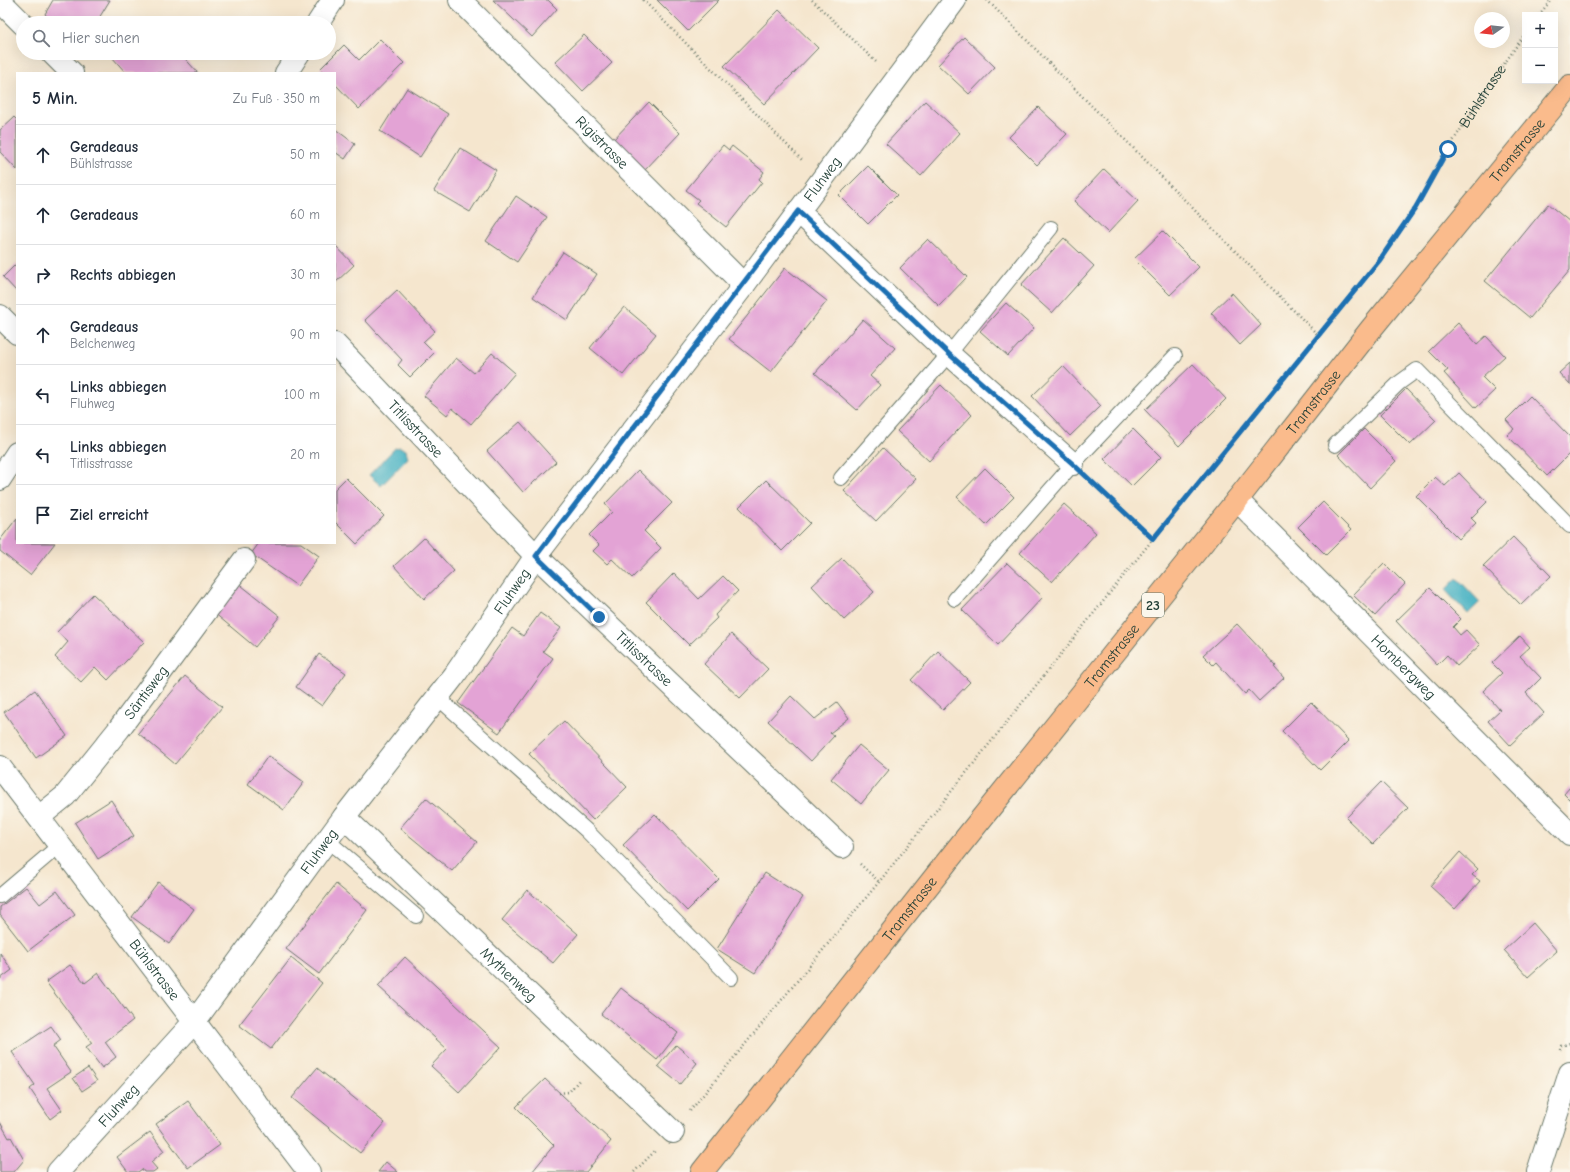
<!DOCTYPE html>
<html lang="de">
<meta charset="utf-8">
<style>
:root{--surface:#fff;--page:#f2f2f3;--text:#1f2937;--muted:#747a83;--line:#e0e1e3}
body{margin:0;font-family:"Comic Neue",sans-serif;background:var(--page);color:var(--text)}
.controls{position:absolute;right:12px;top:12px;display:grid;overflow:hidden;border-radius:0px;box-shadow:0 4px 16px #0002}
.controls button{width:36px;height:36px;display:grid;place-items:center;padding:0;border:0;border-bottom:1px solid var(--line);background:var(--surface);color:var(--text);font:20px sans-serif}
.compass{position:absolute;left:1474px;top:12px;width:36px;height:36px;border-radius:50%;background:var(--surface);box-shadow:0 4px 16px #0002;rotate:256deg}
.stop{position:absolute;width:12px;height:12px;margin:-9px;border:3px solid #1f6fb2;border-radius:50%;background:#fff}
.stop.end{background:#1f6fb2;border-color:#fff;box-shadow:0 1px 4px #0008}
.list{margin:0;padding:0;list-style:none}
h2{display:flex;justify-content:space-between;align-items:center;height:52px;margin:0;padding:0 16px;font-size:17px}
h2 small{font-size:13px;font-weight:400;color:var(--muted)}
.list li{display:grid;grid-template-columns:26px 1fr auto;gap:12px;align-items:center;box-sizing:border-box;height:60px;padding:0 16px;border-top:1px solid var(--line)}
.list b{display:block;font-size:15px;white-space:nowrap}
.list p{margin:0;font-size:13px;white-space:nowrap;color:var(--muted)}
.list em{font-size:13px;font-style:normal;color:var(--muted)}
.icon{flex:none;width:22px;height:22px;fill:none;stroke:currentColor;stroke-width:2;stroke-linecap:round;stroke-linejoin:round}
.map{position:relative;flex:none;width:1570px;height:1172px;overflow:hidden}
.search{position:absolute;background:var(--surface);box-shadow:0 4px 16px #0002;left:16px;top:16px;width:320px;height:44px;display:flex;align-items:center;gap:10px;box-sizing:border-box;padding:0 14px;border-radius:22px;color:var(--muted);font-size:15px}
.panel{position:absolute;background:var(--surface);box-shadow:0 4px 16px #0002;left:16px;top:72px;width:320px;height:472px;border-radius:0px}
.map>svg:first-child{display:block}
</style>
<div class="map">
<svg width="1570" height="1172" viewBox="0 0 1570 1172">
<rect width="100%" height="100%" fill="#fbf7ec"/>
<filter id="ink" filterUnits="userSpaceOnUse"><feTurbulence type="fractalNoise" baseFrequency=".025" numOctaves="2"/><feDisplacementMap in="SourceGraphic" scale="8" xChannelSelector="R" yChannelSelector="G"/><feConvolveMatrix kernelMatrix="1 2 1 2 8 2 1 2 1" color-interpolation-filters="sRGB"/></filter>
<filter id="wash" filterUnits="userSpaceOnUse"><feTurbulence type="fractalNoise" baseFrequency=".012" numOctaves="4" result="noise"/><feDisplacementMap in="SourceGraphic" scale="16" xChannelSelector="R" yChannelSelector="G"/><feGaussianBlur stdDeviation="0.9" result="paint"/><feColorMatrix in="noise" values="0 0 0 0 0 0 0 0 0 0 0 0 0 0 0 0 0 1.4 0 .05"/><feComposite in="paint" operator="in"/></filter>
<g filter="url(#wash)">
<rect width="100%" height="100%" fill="#f5e6ce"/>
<g fill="#44b1c2" stroke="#32777b">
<path d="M400 447 406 450 408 458 381 486 369 475 395 448Z"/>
<path d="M1457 578 1480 602 1468 614 1445 590Z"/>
</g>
<g id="blocks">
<g fill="#e3a3d5">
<path d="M53 0H110L96 23H53L45 14Z"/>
<path d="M493 0H548L557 9 532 37Z"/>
<path d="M657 0H719L688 31Z"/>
<path d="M779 10 818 48 764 104 724 66Z"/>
<path d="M584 35 612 63 583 91 555 62Z"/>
<path d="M964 37 995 67 969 94 938 65Z"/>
<path d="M380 39 404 63 359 109 335 84V73H324L320 69 344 45 359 60Z"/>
<path d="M117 53H180L198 73H126L112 57Z"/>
<path d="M407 88 448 114 420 157 380 131Z"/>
<path d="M925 101 960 133 921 176 886 144Z"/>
<path d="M649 102 680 133 644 171 613 140Z"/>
<path d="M1038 107 1067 134 1037 165 1009 137Z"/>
<path d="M14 117 17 120V170L0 152V130Z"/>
<path d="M335 129 355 144 345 159 335 152Z"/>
<path d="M723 145 729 150 732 146 764 172 759 179 762 182 726 227 696 203 699 200 686 190Z"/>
<path d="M460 148 496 170 470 212 434 191Z"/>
<path d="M868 166 897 195 868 224 839 195Z"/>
<path d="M1104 169 1138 201 1108 233 1074 201Z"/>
<path d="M516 196 547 217 517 262 486 241Z"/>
<path d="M1548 204 1570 222V270L1530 318 1485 281Z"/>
<path d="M1163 231 1199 267 1170 295 1134 259Z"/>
<path d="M1064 238 1094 266 1052 313 1021 285Z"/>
<path d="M928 239 967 277 939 306 900 268Z"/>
<path d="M335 245 354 265 335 283Z"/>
<path d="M563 252 597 274 567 320 533 297Z"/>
<path d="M17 263V292L3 277Z"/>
<path d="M785 268 827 301 771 372 729 339Z"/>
<path d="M397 290 435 331 423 342 434 353 410 377 398 365 402 360 365 320Z"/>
<path d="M1232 293 1261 325 1240 345 1211 313Z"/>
<path d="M1006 303 1034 328 1008 356 980 331Z"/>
<path d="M624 307 656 334 623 375 590 348Z"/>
<path d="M863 319 895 348 870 376 880 385 857 410 815 373Z"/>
<path d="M1458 323 1477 344 1486 336 1505 356 1482 377 1495 390 1476 408 1444 373 1448 370 1429 351Z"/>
<path d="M492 353 515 373 471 424 452 408 447 415 424 396 456 358 474 373Z"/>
<path d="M1570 363V385L1559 373Z"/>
<path d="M1193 364 1226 399 1179 446 1145 410Z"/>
<path d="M1063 366 1101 406 1070 436 1032 396Z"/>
<path d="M941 385 972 415 929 461 897 431Z"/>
<path d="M1406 389 1436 420 1410 445 1380 415Z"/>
<path d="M1530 396 1570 437V453L1547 476 1507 435 1514 429 1506 420Z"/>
<path d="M520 422 556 462 523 492 487 451Z"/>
<path d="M1133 429 1161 457 1132 486 1104 459Z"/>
<path d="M1364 429 1396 461 1370 488 1338 455Z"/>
<path d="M883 448 916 479 876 521 844 491Z"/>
<path d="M985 468 1014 497 986 525 957 497Z"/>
<path d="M638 470 672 503 644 531 661 548 632 578 612 559 607 564 593 551 599 545 589 535 612 512 605 504Z"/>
<path d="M1459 473 1487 502 1471 518 1476 523 1459 539 1416 496 1435 477 1445 486Z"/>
<path d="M346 478 384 516 357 544 335 522V489Z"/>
<path d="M766 480 810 523 782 551 739 507Z"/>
<path d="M1323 502 1351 530 1326 555 1298 527Z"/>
<path d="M1064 504 1096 533 1052 582 1020 553Z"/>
<path d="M17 518V543H55L30 575 0 551V540Z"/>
<path d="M1513 537 1551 576 1521 605 1483 566Z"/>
<path d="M424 538 454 571 424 599 394 566Z"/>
<path d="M259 543H301L319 556 297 586 251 554Z"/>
<path d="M842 558 874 592 844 620 812 586Z"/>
<path d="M1007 563 1043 597 998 645 962 610Z"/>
<path d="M1384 563 1405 584 1375 616 1353 595Z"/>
<path d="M674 573 699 599 723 576 738 591 715 615 717 618 689 645 646 602Z"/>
<path d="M237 582 280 616 255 647 213 612Z"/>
<path d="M1430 588 1461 619 1453 627 1460 635 1466 630 1480 645 1457 666 1447 655 1437 665 1396 621Z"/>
<path d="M93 594 144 642 108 680 95 667 81 682 55 657 68 642 57 632Z"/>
<path d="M540 613 561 628 543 651 553 658 499 733 458 703 512 628 523 636Z"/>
<path d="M1237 624 1276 666 1274 667 1284 678 1259 701 1249 690 1245 694 1216 662 1213 665 1203 655Z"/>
<path d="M731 634 768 669 740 698 704 664Z"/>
<path d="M1520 636 1530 647 1520 656 1541 678 1526 693 1544 713 1510 745 1488 721 1500 710 1483 691 1502 673 1492 663Z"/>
<path d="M938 651 970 682 943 710 911 680Z"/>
<path d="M319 654 346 673 322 706 296 687Z"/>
<path d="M185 676 222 707 175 764 138 733Z"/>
<path d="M35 690 67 736 36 758 4 712Z"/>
<path d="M791 696 815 719 837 702 849 718 830 733 834 736 811 761 768 721Z"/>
<path d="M1311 702 1349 741 1320 770 1282 731Z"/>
<path d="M564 721 627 787 593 820 529 754Z"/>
<path d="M859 745 889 770 861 804 831 779Z"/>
<path d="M268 756 304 782 284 810 248 784Z"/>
<path d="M1381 782 1408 808 1373 844 1346 818Z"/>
<path d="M1570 787V800L1564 794Z"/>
<path d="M426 798 477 842 452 871 400 828Z"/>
<path d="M111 800 134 836 98 859 75 823Z"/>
<path d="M655 814 719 879 687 911 623 845Z"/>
<path d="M1460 852 1478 869 1472 875 1480 881 1455 909 1430 886Z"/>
<path d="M765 873 803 897 755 973 717 949Z"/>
<path d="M158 882 194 909 169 944 132 917Z"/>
<path d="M336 884 367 910 319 974 286 949Z"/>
<path d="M26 887 40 904 57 891 75 915 28 951 0 915V907Z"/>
<path d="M527 890 578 934 553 963 502 920Z"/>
<path d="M1533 923 1557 951 1528 977 1504 950Z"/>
<path d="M0 953 12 970 0 979Z"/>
<path d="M405 957 501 1047 459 1092 431 1066 447 1049 378 986Z"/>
<path d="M291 958 322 983 271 1049 239 1025Z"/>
<path d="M70 965 85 983 98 973 133 1020 105 1042 116 1057 102 1068 86 1047 92 1043 46 982Z"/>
<path d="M621 988 678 1033 657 1060 601 1014Z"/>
<path d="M51 1026 61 1040 53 1046 71 1072 47 1088 62 1110 50 1119 30 1089 35 1085 12 1052Z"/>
<path d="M676 1045 697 1063 680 1084 658 1066Z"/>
<path d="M88 1068 97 1081 82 1091 73 1078Z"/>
<path d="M317 1068 385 1123 360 1153 292 1098Z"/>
<path d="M545 1079 611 1141 586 1172H532L554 1145 516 1107Z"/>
<path d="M188 1101 220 1145 188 1168 156 1124Z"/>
<path d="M0 1122 9 1138 11 1137 24 1160 14 1172H0Z"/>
<path d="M150 1132 164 1151 151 1162 157 1169 153 1172H144L142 1169 138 1172H128L117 1157Z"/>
<path d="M386 1162 398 1172H378Z"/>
</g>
</g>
</g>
<g filter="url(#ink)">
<use href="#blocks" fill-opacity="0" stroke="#6a786a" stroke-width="1"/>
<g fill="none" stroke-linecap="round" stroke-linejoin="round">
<g stroke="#6a786a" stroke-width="16">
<g id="lane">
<path d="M1335 445 1399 383 1417 370 1570 526"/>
<path d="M841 478 949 354 1051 228"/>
<path d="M955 599 1073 464 1175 356"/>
<path d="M437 697 587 831 731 978"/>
<path d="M327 840 416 916"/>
<path d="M0 896 60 845"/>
</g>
</g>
<g stroke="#6a786a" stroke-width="24">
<g id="street">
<path id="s2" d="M460 0 744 285"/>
<path d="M0 1 23 24"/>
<path d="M318 23 333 0"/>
<path d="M52 53 72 73"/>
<path d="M286 73 299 53"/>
<path d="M798 211 949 354 1073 464"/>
<path d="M0 316 17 333"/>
<path id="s3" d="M335 344 536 556 842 847"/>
<path d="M0 479 17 453"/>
<path id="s4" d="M1237 500 1570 834"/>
<path id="s5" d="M0 767 309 1172"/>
<path id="s6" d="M39 817 65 796 119 729 244 560"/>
<path id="s7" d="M344 817 673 1132"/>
<path id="s8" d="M58 1172 195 1021 344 817 454 676 536 556 744 285 955 0"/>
<path d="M1538 1172 1570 1073"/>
</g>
</g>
<g stroke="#6a786a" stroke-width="24">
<g id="primary">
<path id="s9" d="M702 1172 957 849 1237 500 1371 329 1570 86"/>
</g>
</g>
<g stroke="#6a786a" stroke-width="2.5" stroke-dasharray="1 3" stroke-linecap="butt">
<path d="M643 0 803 161"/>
<path d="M812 0 876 62"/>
<path d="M987 0 1319 336"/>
<path d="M1539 15 1551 0"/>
<path d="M1091 481 1153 539"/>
<path d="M860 864 879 882"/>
<path d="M1560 1050 1561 1046 1570 1043"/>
<path d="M559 1093 569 1092 580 1079"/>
<path id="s1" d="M690 1111 879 882 1153 539 1379 261 1416 207 1448 149 1490 84 1525 34"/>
<path d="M634 1172 655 1151"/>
</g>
<use href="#lane" stroke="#fff" stroke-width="14"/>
<use href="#street" stroke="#fff" stroke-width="22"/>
<use href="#primary" stroke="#fabb8c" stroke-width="22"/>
</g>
</g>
<g fill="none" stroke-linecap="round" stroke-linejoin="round" filter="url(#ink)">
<path stroke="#1f6fb2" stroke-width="5" d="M599 617 536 556 798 211 949 354 1073 464 1153 539 1379 261 1416 207 1448 149"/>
</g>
<g text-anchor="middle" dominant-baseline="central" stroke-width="3" stroke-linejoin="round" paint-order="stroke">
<rect fill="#fbf7ec" stroke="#61756b" stroke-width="1" x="1142" y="593" width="22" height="24" rx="3"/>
<g font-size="14" font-weight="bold" fill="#1f3d34">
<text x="1153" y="605">23</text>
</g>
<g font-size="15" fill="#1f3d34" stroke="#fbf7ec">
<text stroke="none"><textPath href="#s1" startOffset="1289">Bühlstrasse</textPath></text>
<text stroke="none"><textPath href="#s2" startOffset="201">Rigistrasse</textPath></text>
<text stroke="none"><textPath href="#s9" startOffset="1307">Tramstrasse</textPath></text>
<text stroke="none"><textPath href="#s8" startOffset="1254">Fluhweg</textPath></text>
<text stroke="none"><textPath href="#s9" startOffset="983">Tramstrasse</textPath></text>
<text stroke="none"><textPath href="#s3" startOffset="117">Titlisstrasse</textPath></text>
<text stroke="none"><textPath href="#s8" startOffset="738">Fluhweg</textPath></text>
<text stroke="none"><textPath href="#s9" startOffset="659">Tramstrasse</textPath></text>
<text stroke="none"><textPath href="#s3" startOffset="441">Titlisstrasse</textPath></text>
<text stroke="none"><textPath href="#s4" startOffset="236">Hombergweg</textPath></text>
<text stroke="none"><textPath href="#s6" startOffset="165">Säntisweg</textPath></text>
<text stroke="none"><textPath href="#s8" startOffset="414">Fluhweg</textPath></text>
<text stroke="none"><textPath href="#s9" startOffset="335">Tramstrasse</textPath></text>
<text stroke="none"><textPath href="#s5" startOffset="255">Bühlstrasse</textPath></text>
<text stroke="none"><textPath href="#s7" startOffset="228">Mythenweg</textPath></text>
<text stroke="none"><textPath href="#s8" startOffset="90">Fluhweg</textPath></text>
</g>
</g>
</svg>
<div class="controls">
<button>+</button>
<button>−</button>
</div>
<svg class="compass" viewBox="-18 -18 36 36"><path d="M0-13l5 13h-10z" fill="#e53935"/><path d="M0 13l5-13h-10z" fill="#747a83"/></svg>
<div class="stop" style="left:1448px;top:149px"></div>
<div class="stop end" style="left:599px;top:617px"></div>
<div class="search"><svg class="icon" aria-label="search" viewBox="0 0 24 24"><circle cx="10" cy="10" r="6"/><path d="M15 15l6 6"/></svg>Hier suchen</div>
<section class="panel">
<h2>5 Min.<small>Zu Fuß · 350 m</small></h2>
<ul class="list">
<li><svg class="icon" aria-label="ahead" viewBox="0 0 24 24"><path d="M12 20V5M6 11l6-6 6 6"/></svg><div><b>Geradeaus</b><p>Bühlstrasse</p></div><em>50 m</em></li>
<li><svg class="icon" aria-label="ahead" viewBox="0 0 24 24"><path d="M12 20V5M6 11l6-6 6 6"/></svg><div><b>Geradeaus</b></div><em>60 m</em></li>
<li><svg class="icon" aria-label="right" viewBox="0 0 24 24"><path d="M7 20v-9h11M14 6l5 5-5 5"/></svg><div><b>Rechts abbiegen</b></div><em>30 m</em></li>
<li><svg class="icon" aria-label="ahead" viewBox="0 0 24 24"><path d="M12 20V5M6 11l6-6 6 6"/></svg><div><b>Geradeaus</b><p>Belchenweg</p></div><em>90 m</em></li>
<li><svg class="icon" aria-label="left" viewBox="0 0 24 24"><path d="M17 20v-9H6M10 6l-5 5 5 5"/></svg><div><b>Links abbiegen</b><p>Fluhweg</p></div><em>100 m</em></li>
<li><svg class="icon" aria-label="left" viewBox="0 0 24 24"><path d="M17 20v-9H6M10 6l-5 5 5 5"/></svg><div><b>Links abbiegen</b><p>Titlisstrasse</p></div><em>20 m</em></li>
<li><svg class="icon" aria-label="arrive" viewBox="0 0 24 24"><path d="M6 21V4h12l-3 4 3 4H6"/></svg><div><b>Ziel erreicht</b></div></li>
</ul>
</section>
</div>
